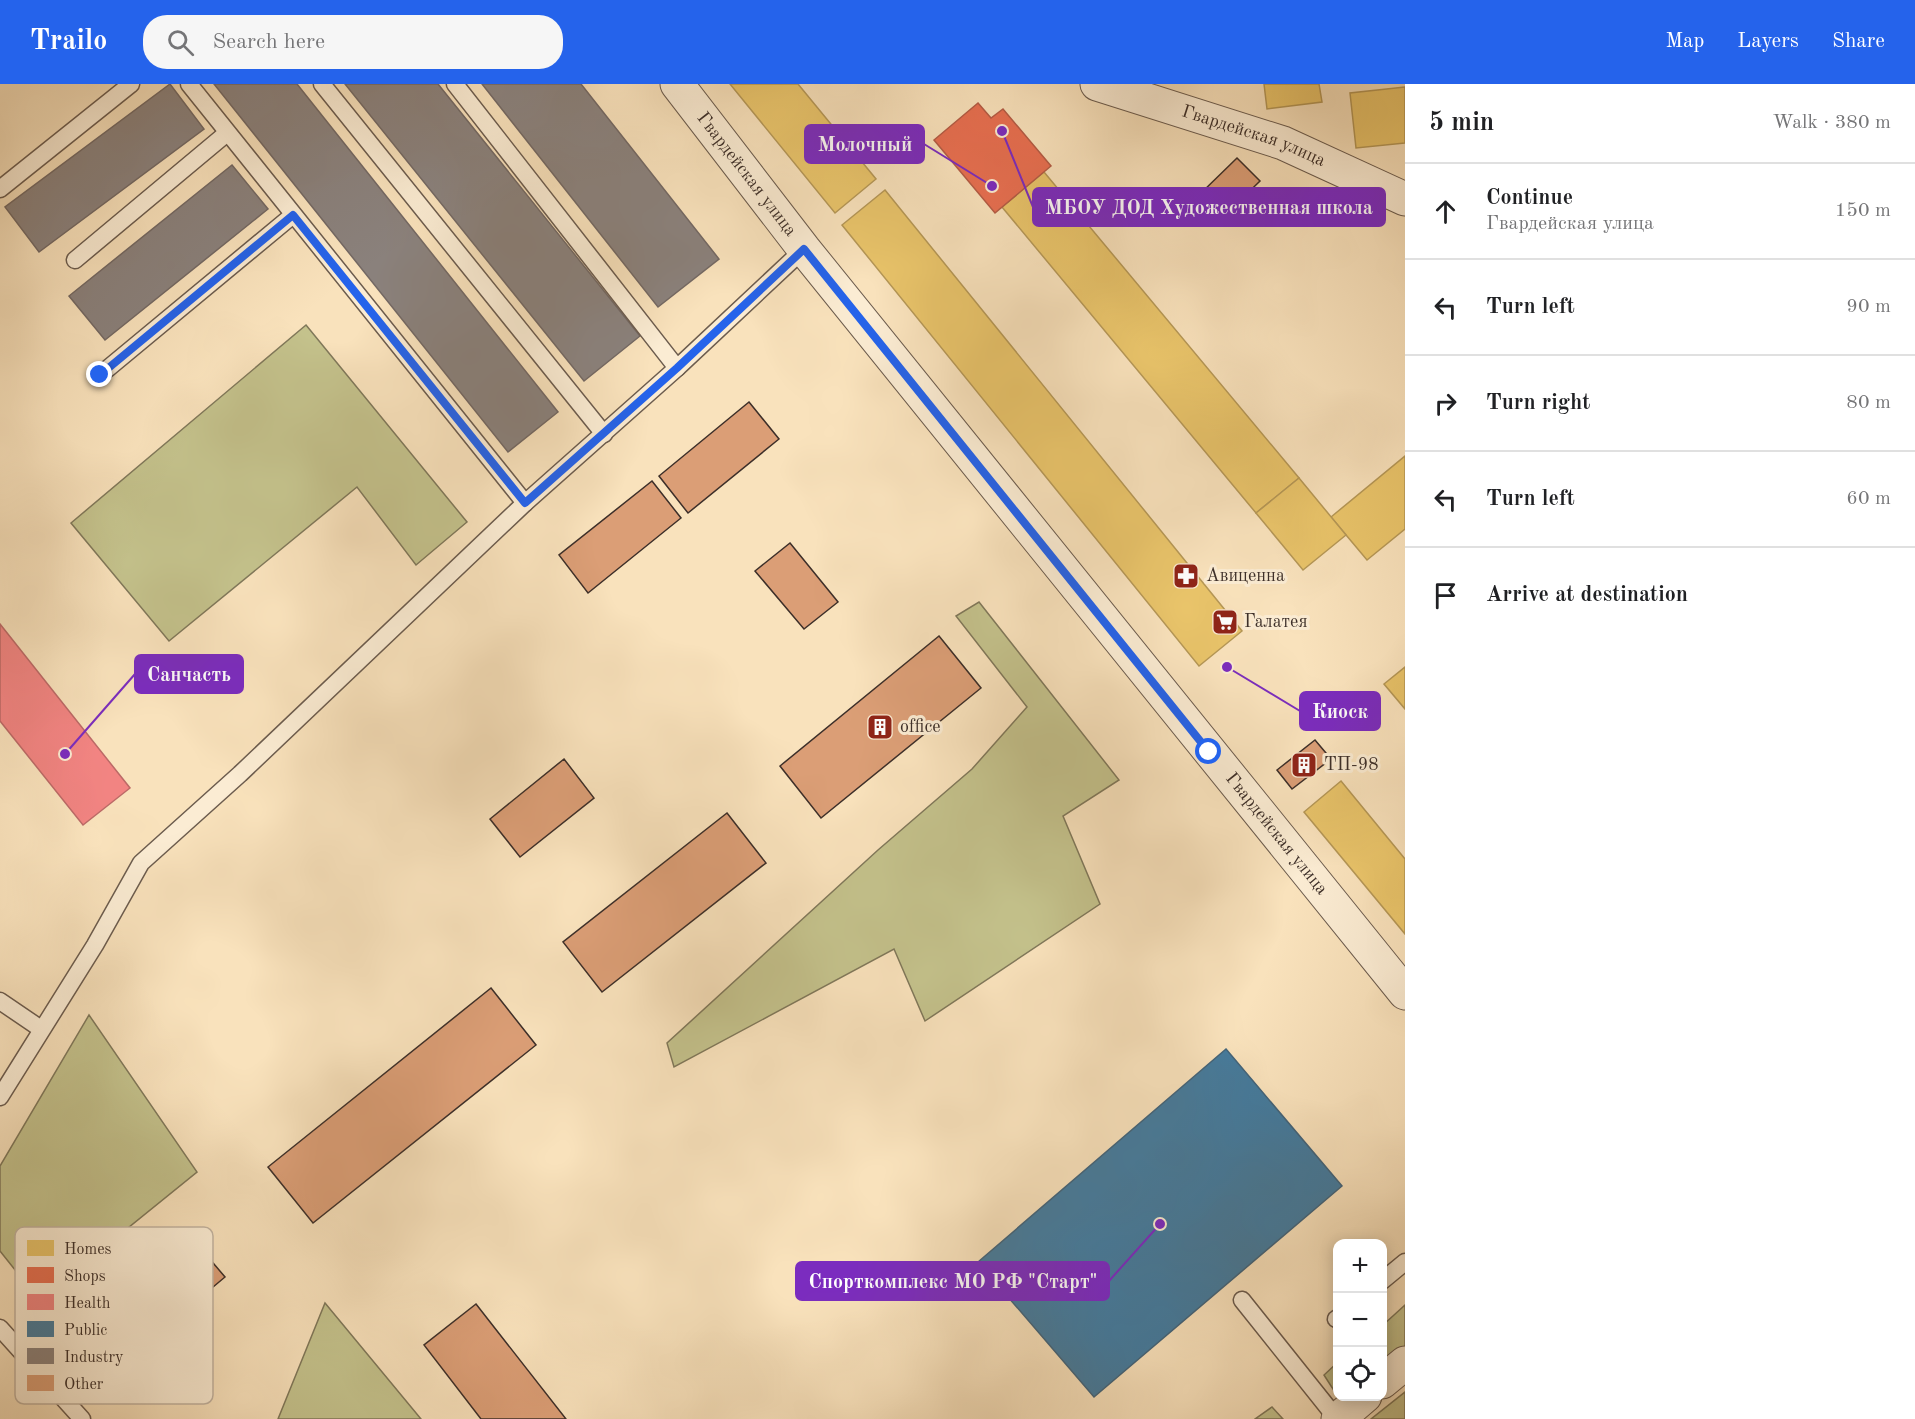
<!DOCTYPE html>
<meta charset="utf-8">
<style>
:root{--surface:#fff;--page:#f6f6f6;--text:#202124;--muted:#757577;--line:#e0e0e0;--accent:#2563eb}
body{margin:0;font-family:"Old Standard TT",serif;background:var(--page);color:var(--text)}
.controls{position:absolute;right:18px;bottom:18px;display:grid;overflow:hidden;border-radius:12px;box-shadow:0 3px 15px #0003}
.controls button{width:54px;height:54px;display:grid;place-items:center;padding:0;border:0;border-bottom:2px solid var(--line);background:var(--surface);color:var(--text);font:30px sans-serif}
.stop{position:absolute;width:18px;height:18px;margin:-14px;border:4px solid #2563eb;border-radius:50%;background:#fff}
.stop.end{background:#2563eb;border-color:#fff;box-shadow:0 2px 6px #0008}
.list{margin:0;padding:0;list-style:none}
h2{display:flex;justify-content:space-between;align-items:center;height:78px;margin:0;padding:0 24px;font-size:26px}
h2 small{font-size:20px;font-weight:400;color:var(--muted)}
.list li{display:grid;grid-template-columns:39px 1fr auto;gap:18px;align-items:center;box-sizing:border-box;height:96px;padding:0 24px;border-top:2px solid var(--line)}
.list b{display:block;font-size:22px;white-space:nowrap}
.list p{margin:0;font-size:20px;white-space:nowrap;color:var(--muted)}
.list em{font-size:20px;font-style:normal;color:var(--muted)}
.icon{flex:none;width:33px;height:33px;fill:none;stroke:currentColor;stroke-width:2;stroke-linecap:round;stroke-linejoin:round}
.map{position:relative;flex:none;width:1405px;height:1335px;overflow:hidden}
header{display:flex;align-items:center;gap:36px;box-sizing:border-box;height:84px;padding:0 30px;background:var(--accent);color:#fff}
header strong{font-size:28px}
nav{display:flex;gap:33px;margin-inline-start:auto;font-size:21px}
.search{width:420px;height:54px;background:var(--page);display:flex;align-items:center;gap:15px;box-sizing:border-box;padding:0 21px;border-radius:24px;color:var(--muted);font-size:22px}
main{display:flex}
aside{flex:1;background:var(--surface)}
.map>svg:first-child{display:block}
</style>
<header>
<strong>Trailo</strong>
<div class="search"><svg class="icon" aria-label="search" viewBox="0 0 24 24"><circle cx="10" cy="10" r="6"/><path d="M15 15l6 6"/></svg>Search here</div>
<nav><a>Map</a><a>Layers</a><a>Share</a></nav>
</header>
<main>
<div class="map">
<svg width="1405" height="1335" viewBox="0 0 1405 1335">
<rect width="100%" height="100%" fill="#f9e2bc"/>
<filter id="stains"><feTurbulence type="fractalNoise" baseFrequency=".00333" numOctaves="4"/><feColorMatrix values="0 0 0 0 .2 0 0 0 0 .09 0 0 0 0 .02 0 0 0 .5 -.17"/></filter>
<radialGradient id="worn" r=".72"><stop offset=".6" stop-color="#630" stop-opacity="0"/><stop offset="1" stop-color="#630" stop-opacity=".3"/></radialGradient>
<g fill="#c4c28c" stroke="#80785a" stroke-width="1.5">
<path d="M306 241 467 438 416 481 357 403 169 557 71 439Z"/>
<path d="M979 518 1119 696 1063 732 1100 820 925 937 894 865 674 983 667 959 878 766 972 685 1027 623 956 532Z"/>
<path d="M89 931 197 1088 39 1216 0 1167V1082Z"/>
<path d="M325 1219 421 1335H278Z"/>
<path d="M1405 1221V1262L1383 1281V1241Z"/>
<path d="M1337 1279 1338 1312 1344 1313 1340 1316 1324 1291Z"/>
<path d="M1405 1308V1335H1371Z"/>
<path d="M1272 1323 1283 1335H1255Z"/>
</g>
<g fill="#e9c46a" stroke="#b59756" stroke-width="1.5">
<path d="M730 0H798L876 95 835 129Z"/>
<path d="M1264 0H1319L1322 18 1267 25Z"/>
<path d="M1405 3V59L1356 64 1350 9Z"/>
<path d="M1044 88 1299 394 1256 429 1002 123Z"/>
<path d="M885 106 1242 547 1199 582 842 141Z"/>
<path d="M1405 372V445L1367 476 1331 433Z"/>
<path d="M1299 394 1346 451 1303 486 1256 429Z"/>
<path d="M1405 583V625L1384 600Z"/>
<path d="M1341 697 1405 775V850L1304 728Z"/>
</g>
<path fill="#e76f51" stroke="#b45c45" stroke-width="1.5" d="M978 19 991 34 1003 25 1051 82 995 129 934 56Z"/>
<path fill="#f28482" stroke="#bc6a67" stroke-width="1.5" d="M0 540 130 704 83 741 0 637Z"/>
<path fill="#457b9d" stroke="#43647a" stroke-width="1.5" d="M1226 965 1342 1102 1094 1313 978 1178Z"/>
<g fill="#8a817c" stroke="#736863" stroke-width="1.5">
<path d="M170 0 204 45 39 168 5 123Z"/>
<path d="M214 0H297L558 328 508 368Z"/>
<path d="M345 0H438L640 252 584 297Z"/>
<path d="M482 0H581L719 175 658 223Z"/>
<path d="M232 81 268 125 105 256 69 212Z"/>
</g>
<g fill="#db9e76" stroke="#3d2f29" stroke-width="1.5">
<path d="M1237 74 1260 97 1220 136 1197 113Z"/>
<path d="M749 318 779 355 688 429 659 392Z"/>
<path d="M652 397 681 434 588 509 559 471Z"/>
<path d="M790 459 838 518 804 545 755 487Z"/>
<path d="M939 552 981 604 821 734 780 682Z"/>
<path d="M1315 656 1331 675 1292 705 1277 686Z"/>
<path d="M564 675 594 714 520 773 490 735Z"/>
<path d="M727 729 766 779 602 908 563 858Z"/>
<path d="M491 904 536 961 313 1139 268 1083Z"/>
<path d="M186 1147 225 1193 101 1297 63 1251Z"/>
<path d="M476 1220 566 1335H481L424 1261Z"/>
</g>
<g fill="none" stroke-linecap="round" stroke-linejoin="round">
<g stroke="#6c5c4e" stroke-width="19">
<g id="service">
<path d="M189 0 525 419"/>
<path d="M322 0 604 350"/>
<path d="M455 0 677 284"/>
<path d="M0 105 131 0"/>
<path d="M75 176 227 49"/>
<path d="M100 291 293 131"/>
<path d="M0 917 41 945"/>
<path d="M0 1013 95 861 141 779 240 690 525 419 677 284 804 165"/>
<path d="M1382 1197 1405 1178"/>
<path d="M1242 1216 1337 1335"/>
<path d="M1336 1235 1338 1234"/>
<path d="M0 1244 82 1335"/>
</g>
</g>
<g stroke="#6c5c4e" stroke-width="35">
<g id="minor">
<path id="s1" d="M677 0 804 165 1405 909"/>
<path id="s2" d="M1097 0 1283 59 1405 115"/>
<path d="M1382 1298 1405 1279"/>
<path d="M1338 1335 1365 1312"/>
</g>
</g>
<use href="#service" stroke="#fbecd3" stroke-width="16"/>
<use href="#minor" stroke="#fbecd3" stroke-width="33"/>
</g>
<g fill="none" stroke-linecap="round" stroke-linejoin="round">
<path stroke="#2563eb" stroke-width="8" d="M100 291 293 131 525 419 677 284 804 165 1209 668"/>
</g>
<defs>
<g id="pharmacy-square" transform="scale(1.35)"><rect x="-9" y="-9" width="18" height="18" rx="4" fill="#8f2418" stroke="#fbecd3"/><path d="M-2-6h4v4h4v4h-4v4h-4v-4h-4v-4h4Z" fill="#fff"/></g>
<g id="supermarket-square" transform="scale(1.35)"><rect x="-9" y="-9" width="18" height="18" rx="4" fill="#8f2418" stroke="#fbecd3"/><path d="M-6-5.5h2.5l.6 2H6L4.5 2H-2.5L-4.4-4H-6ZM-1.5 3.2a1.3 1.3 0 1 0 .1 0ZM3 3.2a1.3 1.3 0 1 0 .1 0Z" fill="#fff"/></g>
<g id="building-square" transform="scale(1.35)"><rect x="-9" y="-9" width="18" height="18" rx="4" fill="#8f2418" stroke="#fbecd3"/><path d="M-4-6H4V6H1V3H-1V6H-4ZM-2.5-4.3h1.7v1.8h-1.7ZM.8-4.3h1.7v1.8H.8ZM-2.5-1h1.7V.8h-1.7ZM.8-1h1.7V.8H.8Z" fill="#fff"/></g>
</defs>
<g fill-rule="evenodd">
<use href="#pharmacy-square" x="1186" y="492"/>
<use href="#supermarket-square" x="1225" y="538"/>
<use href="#building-square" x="880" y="643"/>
<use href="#building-square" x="1304" y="681"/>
</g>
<g text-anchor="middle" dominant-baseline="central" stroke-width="6" stroke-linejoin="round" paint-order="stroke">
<g font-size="18" fill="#3d2f29" stroke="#fbecd3">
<text stroke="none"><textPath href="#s2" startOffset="165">Гвардейская улица</textPath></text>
<text stroke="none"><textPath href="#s1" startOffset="114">Гвардейская улица</textPath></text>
<text stroke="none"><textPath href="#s1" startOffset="960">Гвардейская улица</textPath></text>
</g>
<g font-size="18" fill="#3d2f29" stroke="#fbecd3" text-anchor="start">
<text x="1206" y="492">Авиценна</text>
<text x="1244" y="538">Галатея</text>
<text x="900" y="643">office</text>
<text x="1324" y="681">ТП-98</text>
</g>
</g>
<rect x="15" y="1143" width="198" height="177" rx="9" fill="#fbecd3" stroke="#c2b3a0" stroke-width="1.5"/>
<rect x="27" y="1156" width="27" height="16" fill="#e9c46a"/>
<rect x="27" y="1183" width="27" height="16" fill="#e76f51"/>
<rect x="27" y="1210" width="27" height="16" fill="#f28482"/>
<rect x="27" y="1237" width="27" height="16" fill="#457b9d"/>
<rect x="27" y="1264" width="27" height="16" fill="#8a817c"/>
<rect x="27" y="1291" width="27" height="16" fill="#db9e76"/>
<g font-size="16" fill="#3d2f29">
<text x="64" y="1170">Homes</text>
<text x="64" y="1197">Shops</text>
<text x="64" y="1224">Health</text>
<text x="64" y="1251">Public</text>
<text x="64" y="1278">Industry</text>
<text x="64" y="1305">Other</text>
</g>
<path fill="none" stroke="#7b2cbf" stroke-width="2" d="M992 102L924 60M1002 47L1033 123M65 670L135 590M1227 583L1300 627M1160 1140L1109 1197"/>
<g fill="#7b2cbf" stroke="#fbecd3" stroke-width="2">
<circle cx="992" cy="102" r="6"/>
<circle cx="1002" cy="47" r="6"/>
<circle cx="65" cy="670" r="6"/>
<circle cx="1227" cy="583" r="6"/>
<circle cx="1160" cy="1140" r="6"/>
</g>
<g fill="#7b2cbf" stroke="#7b2cbf" stroke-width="2">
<rect x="805" y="41" width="119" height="38" rx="6"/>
<rect x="1033" y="104" width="352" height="38" rx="6"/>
<rect x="135" y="571" width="108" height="38" rx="6"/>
<rect x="1300" y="608" width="80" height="38" rx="6"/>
<rect x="796" y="1178" width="313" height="38" rx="6"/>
</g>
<g font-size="20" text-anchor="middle" font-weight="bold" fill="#fff">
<text x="865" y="67">Молочный</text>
<text x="1209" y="130">МБОУ ДОД Художественная школа</text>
<text x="189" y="597">Cанчасть</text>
<text x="1340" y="634">Киоск</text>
<text x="953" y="1204">Спорткомплекс МО РФ "Старт"</text>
</g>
<rect width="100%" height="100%" filter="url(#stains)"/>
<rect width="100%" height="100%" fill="url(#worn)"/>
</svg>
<div class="controls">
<button>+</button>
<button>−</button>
<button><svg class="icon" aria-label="locate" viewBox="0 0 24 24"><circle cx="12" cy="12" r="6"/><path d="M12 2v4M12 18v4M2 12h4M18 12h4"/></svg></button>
</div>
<div class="stop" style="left:1209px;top:668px"></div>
<div class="stop end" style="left:100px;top:291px"></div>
</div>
<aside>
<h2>5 min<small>Walk · 380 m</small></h2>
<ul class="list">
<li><svg class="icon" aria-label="ahead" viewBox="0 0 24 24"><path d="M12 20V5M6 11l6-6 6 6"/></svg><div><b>Continue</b><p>Гвардейская улица</p></div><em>150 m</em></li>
<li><svg class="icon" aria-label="left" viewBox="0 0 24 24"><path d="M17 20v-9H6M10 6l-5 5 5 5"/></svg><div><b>Turn left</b></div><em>90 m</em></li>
<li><svg class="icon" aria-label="right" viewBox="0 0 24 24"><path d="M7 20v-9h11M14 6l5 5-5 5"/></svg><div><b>Turn right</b></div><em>80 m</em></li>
<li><svg class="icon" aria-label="left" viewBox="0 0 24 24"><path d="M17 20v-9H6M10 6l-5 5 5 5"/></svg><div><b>Turn left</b></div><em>60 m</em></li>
<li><svg class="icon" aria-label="arrive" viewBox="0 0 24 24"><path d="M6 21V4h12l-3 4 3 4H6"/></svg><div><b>Arrive at destination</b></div></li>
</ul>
</aside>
</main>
